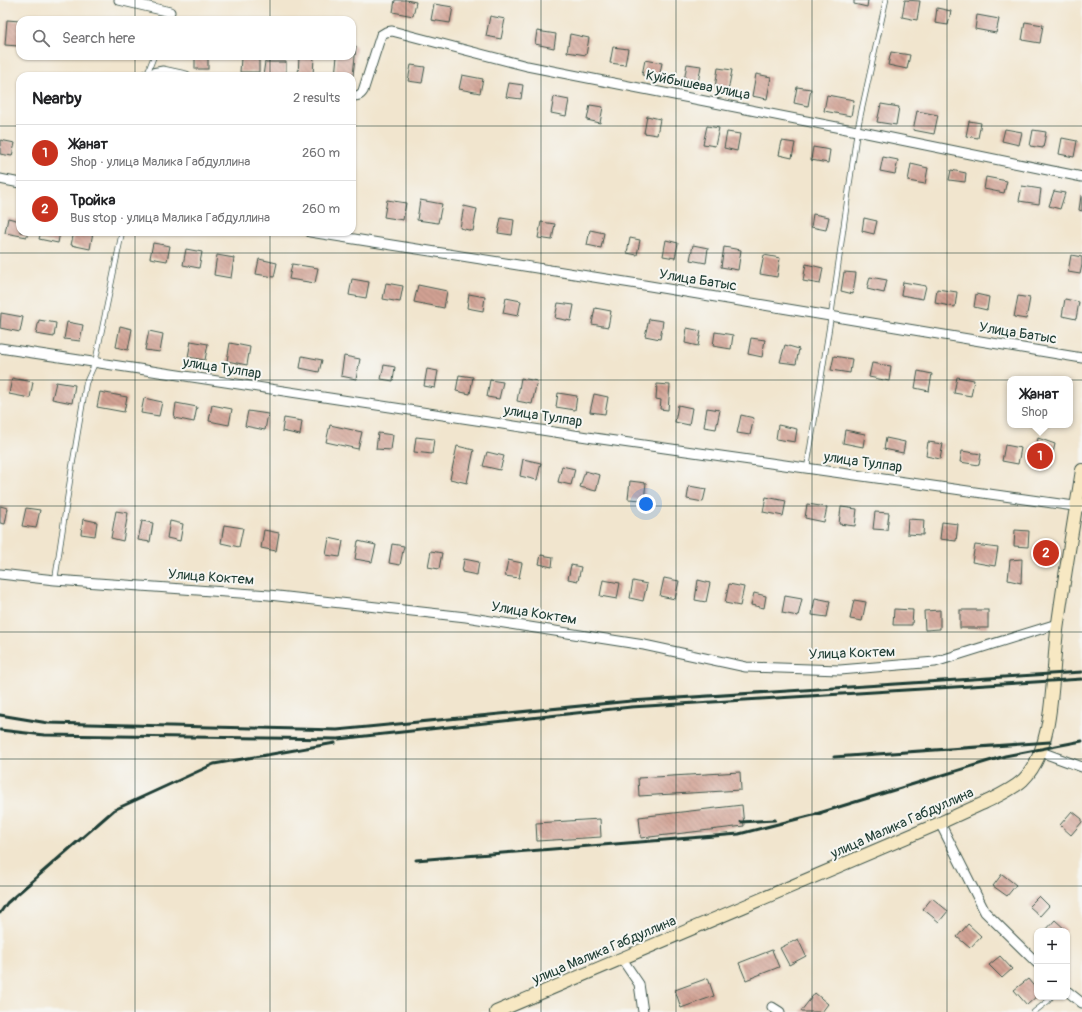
<!DOCTYPE html>
<meta charset="utf-8">
<style>
:root{--surface:#fff;--page:#f6f6f6;--text:#202124;--muted:#757577;--line:#e0e0e0;--accent:#c8321e}
body{margin:0;font-family:Pangolin,sans-serif;background:var(--page);color:var(--text)}
.controls{position:absolute;right:12px;bottom:12px;display:grid;overflow:hidden;border-radius:8px;box-shadow:0 1px 3px #0004}
.controls button{width:36px;height:36px;display:grid;place-items:center;padding:0;border:0;border-bottom:1px solid var(--line);background:var(--surface);color:var(--text);font:20px sans-serif}
.you{position:absolute;left:646px;top:504px;width:14px;height:14px;margin:-10px;border:3px solid #fff;border-radius:50%;background:#1a73e8;box-shadow:0 0 0 6px #1a73e833}
.badge{display:grid;place-items:center;width:26px;height:26px;border-radius:50%;background:var(--accent);color:#fff;font-size:13px;font-weight:700}
.pin{position:absolute;translate:-50% -50%;border:2px solid #fff;box-shadow:0 1px 4px #0006}
.popup{position:absolute;left:1007px;top:376px;width:66px;height:52px;box-sizing:border-box;display:grid;place-content:center;border-radius:8px;background:var(--surface);filter:drop-shadow(0 1px 3px #0005);font-size:13px;white-space:nowrap;color:var(--muted)}
.popup b{font-size:15px;color:var(--text)}
.popup::after{content:'';position:absolute;left:50%;top:100%;margin-left:-8px;border:8px solid transparent;border-top-color:var(--surface)}
.list{margin:0;padding:0;list-style:none}
h2{display:flex;justify-content:space-between;align-items:center;height:52px;margin:0;padding:0 16px;font-size:17px}
h2 small{font-size:13px;font-weight:400;color:var(--muted)}
.list li{display:grid;grid-template-columns:26px 1fr auto;gap:12px;align-items:center;box-sizing:border-box;height:56px;padding:0 16px;border-top:1px solid var(--line)}
.list b{display:block;font-size:15px;white-space:nowrap}
.list p{margin:0;font-size:13px;white-space:nowrap;color:var(--muted)}
.list em{font-size:13px;font-style:normal;color:var(--muted)}
.icon{flex:none;width:22px;height:22px;fill:none;stroke:currentColor;stroke-width:2;stroke-linecap:round;stroke-linejoin:round}
.map{position:relative;flex:none;width:1082px;height:1012px;overflow:hidden}
.search{position:absolute;background:var(--surface);box-shadow:0 1px 3px #0004;left:16px;top:16px;width:340px;height:44px;display:flex;align-items:center;gap:10px;box-sizing:border-box;padding:0 14px;border-radius:12px;color:var(--muted);font-size:15px}
.panel{position:absolute;background:var(--surface);box-shadow:0 1px 3px #0004;left:16px;top:72px;width:340px;height:164px;border-radius:12px}
.map>svg:first-child{display:block}
</style>
<div class="map">
<svg width="1082" height="1012" viewBox="0 0 1082 1012">
<defs>
<pattern id="building-back-hatch" width="6" height="6" patternUnits="userSpaceOnUse"><rect width="6" height="6" fill="#d1a193"/><path d="M-1 5l2 2M0 0l6 6M5-1l2 2" fill="none" stroke="#a98479"/></pattern>
</defs>
<rect width="100%" height="100%" fill="#f6f6f2"/>
<filter id="ink" filterUnits="userSpaceOnUse"><feTurbulence type="fractalNoise" baseFrequency=".025" numOctaves="2"/><feDisplacementMap in="SourceGraphic" scale="8" xChannelSelector="R" yChannelSelector="G"/><feConvolveMatrix kernelMatrix="1 2 1 2 8 2 1 2 1" color-interpolation-filters="sRGB"/></filter>
<filter id="wash" filterUnits="userSpaceOnUse"><feTurbulence type="fractalNoise" baseFrequency=".012" numOctaves="4" result="noise"/><feDisplacementMap in="SourceGraphic" scale="16" xChannelSelector="R" yChannelSelector="G"/><feGaussianBlur stdDeviation="0.9" result="paint"/><feColorMatrix in="noise" values="0 0 0 0 0 0 0 0 0 0 0 0 0 0 0 0 0 1.4 0 .05"/><feComposite in="paint" operator="in"/></filter>
<g filter="url(#wash)">
<rect width="100%" height="100%" fill="#f1e5ce"/>
<g id="blocks">
<g fill="url(#building-back-hatch)">
<path d="M395 0H406L416 2 413 16 393 12Z"/>
<path d="M854 0H868L867 7 854 4Z"/>
<path d="M905 0 920 1 917 20 902 17Z"/>
<path d="M434 4 453 7 450 23 431 20Z"/>
<path d="M937 8 951 11 948 25 935 23Z"/>
<path d="M977 15 999 19 996 33 975 29Z"/>
<path d="M490 16 505 19 501 39 486 36Z"/>
<path d="M7 20 20 21 18 46 5 45Z"/>
<path d="M1025 22 1043 25 1040 43 1022 40Z"/>
<path d="M537 31 556 34 554 48 535 44Z"/>
<path d="M570 34 589 38 586 55 567 52Z"/>
<path d="M352 45 356 46 353 76H335L337 56H352Z"/>
<path d="M613 47 628 49 625 65 610 63Z"/>
<path d="M891 52 910 55 907 69 888 65Z"/>
<rect x="195" y="56" width="13" height="13"/>
<path d="M299 56H314L313 76H298Z"/>
<path d="M241 58 259 59V72H240Z"/>
<path d="M645 60 662 63 659 78 642 75Z"/>
<path d="M265 62H286V76H263Z"/>
<path d="M687 64 701 66 698 83 684 81Z"/>
<path d="M411 65 425 67 422 83 408 81Z"/>
<path d="M718 68 732 70 728 91 715 88Z"/>
<path d="M756 74 771 77 767 99 752 96Z"/>
<path d="M462 75 483 79 480 93 459 89Z"/>
<path d="M509 83 523 85 521 99 506 97Z"/>
<path d="M797 87 811 89 808 106 794 103Z"/>
<path d="M827 95 854 100 851 116 824 111Z"/>
<path d="M554 97 569 100 566 116 551 113Z"/>
<path d="M881 104 899 107 896 125 877 122Z"/>
<path d="M590 105 603 107 600 123 587 120Z"/>
<path d="M917 111 938 115 934 134 913 130Z"/>
<path d="M647 116 660 119 657 135 644 133Z"/>
<path d="M969 121 981 123 978 138 966 136Z"/>
<path d="M707 126 719 128 715 146 703 144Z"/>
<path d="M1005 129 1022 132 1019 145 1002 141Z"/>
<path d="M1033 130 1046 132 1043 148 1030 146Z"/>
<path d="M727 132 740 134 737 151 724 148Z"/>
<path d="M1062 138 1077 141 1074 157 1059 154Z"/>
<path d="M0 140 15 143 12 156 0 154Z"/>
<path d="M782 141 795 143 792 158 779 155Z"/>
<path d="M813 147 830 150 828 163 811 160Z"/>
<path d="M883 157 898 160 895 174 880 171Z"/>
<path d="M911 164 928 168 925 184 908 181Z"/>
<path d="M951 170 966 173 965 182 949 180Z"/>
<path d="M986 177 1007 181 1004 193 984 189Z"/>
<path d="M1022 186 1041 189 1039 204 1019 201Z"/>
<path d="M1054 191 1065 193 1060 209 1049 206Z"/>
<path d="M1081 196H1082V211L1079 210Z"/>
<path d="M387 200 406 203 403 220 384 217Z"/>
<path d="M420 200 442 204 438 223 417 220Z"/>
<path d="M464 206 477 209 473 231 460 228Z"/>
<path d="M813 214 829 217 826 230 811 227Z"/>
<path d="M8 218 20 221V232H27V237L5 233Z"/>
<path d="M501 218 514 220 512 235 498 233Z"/>
<path d="M864 218 877 221 874 234 862 231Z"/>
<path d="M541 222 555 224 552 240 538 238Z"/>
<path d="M590 230 604 233 601 248 587 245Z"/>
<path d="M41 232H60L58 243 39 239Z"/>
<path d="M74 232H93L90 249 71 245Z"/>
<path d="M630 238 640 240 637 255 627 253Z"/>
<path d="M666 240 678 243 675 258 663 256Z"/>
<path d="M153 243 170 246 167 261 150 258Z"/>
<path d="M693 245 708 248 706 263 690 260Z"/>
<path d="M724 247 741 250 738 270 721 267Z"/>
<path d="M186 249 202 252 199 268 183 265Z"/>
<path d="M217 255 234 258 231 278 214 275Z"/>
<path d="M764 255 780 258 777 277 760 274Z"/>
<path d="M1071 255 1082 257V265L1080 274 1068 272Z"/>
<path d="M259 259 277 263 274 277 256 274Z"/>
<path d="M292 264 318 268 315 283 289 279Z"/>
<path d="M806 264 823 268 820 284 803 281Z"/>
<path d="M844 272 856 273 853 294 841 291Z"/>
<path d="M870 277 887 280 884 293 867 289Z"/>
<path d="M352 279 369 282 366 298 349 295Z"/>
<path d="M903 282 926 286 923 299 901 295Z"/>
<path d="M386 283 403 286 400 302 383 299Z"/>
<path d="M418 285 447 291 444 308 414 302Z"/>
<path d="M937 289 957 292 955 307 935 303Z"/>
<path d="M469 294 485 297 483 311 467 308Z"/>
<path d="M976 294 989 297 987 310 974 307Z"/>
<path d="M1018 296 1030 298 1026 319 1014 317Z"/>
<path d="M506 298 521 301 518 316 503 313Z"/>
<path d="M1065 299 1079 302 1076 319 1062 316Z"/>
<path d="M558 303 574 305 571 321 555 318Z"/>
<path d="M595 308 611 311 608 327 592 324Z"/>
<path d="M1 313 23 317 20 332 0 328Z"/>
<path d="M649 319 663 321 660 339 645 336Z"/>
<path d="M39 320 56 323 54 337 36 334Z"/>
<path d="M67 322 83 325 80 341 64 339Z"/>
<path d="M120 326 132 329 128 350 116 347Z"/>
<path d="M687 328 701 331 698 346 685 343Z"/>
<path d="M149 331 163 334 160 352 145 350Z"/>
<path d="M715 332 733 335 731 349 713 346Z"/>
<path d="M751 338 765 340 762 357 748 354Z"/>
<path d="M191 341 208 344 205 360 188 357Z"/>
<path d="M230 343 250 347 247 365 227 361Z"/>
<path d="M785 345 799 349 796 364 780 362Z"/>
<path d="M302 356 322 360 319 372 300 368Z"/>
<path d="M344 356 360 359 356 379 341 376Z"/>
<path d="M834 356 852 359 850 373 831 370Z"/>
<path d="M872 363 891 366 889 381 869 377Z"/>
<path d="M384 365 395 367 393 381 381 379Z"/>
<path d="M427 369 438 371 435 388 424 386Z"/>
<path d="M918 371 932 374 929 391 915 388Z"/>
<path d="M459 375 473 377 470 394 456 391Z"/>
<path d="M957 377 974 380 971 396 954 393Z"/>
<path d="M12 378 33 382 30 398 9 394Z"/>
<path d="M521 378 537 381 532 404 517 401Z"/>
<path d="M490 380 503 382 499 399 487 397Z"/>
<path d="M56 382 75 385 72 403 52 399Z"/>
<path d="M657 384 670 385 668 410 660 409 661 400 656 399Z"/>
<path d="M100 392 127 397 124 412 97 407Z"/>
<path d="M558 393 577 396 575 410 556 407Z"/>
<path d="M594 394 608 397 605 414 590 412Z"/>
<path d="M144 398 162 402 159 416 141 413Z"/>
<path d="M176 403 197 407 194 422 174 418Z"/>
<path d="M212 405 232 409 229 425 209 421Z"/>
<path d="M678 405 692 408 689 425 675 422Z"/>
<path d="M707 408 720 410 716 429 704 427Z"/>
<path d="M248 411 268 414 265 430 245 426Z"/>
<path d="M741 415 754 418 750 435 737 433Z"/>
<path d="M284 418 302 421 300 435 282 431Z"/>
<path d="M330 425 362 432 358 449 326 442Z"/>
<path d="M778 425 797 429 795 442 776 439Z"/>
<path d="M845 430 865 434 863 447 843 443Z"/>
<path d="M378 433 393 435 391 450 376 449Z"/>
<path d="M416 437 434 439 432 454 414 452Z"/>
<path d="M886 438 905 442 903 453 884 449Z"/>
<path d="M1038 438 1055 444 1050 466 1033 462Z"/>
<path d="M928 442 943 444 940 459 926 456Z"/>
<path d="M1005 445 1021 448 1018 464 1002 461Z"/>
<path d="M457 446 474 450 467 483 450 479Z"/>
<path d="M962 451 981 454 979 465 960 462Z"/>
<path d="M487 452 504 456 500 470 483 466Z"/>
<path d="M523 459 541 463 537 480 520 476Z"/>
<path d="M562 466 575 469 571 485 558 482Z"/>
<path d="M585 471 600 475 596 491 580 487Z"/>
<path d="M630 481 646 483 644 500 628 499Z"/>
<path d="M689 486 706 489 703 502 687 499Z"/>
<path d="M766 497 786 501 783 516 763 512Z"/>
<path d="M807 504 827 507 824 522 805 518Z"/>
<path d="M0 506 8 508 5 524 0 523Z"/>
<path d="M841 507 857 509 855 526 839 524Z"/>
<path d="M26 508 40 510 36 528 22 526Z"/>
<path d="M116 511 128 513 123 541 111 538Z"/>
<path d="M875 512 889 513 887 530 873 529Z"/>
<path d="M83 519 97 522 95 536 81 534Z"/>
<path d="M908 519 924 520 923 535 907 534Z"/>
<path d="M142 521 153 523 150 542 138 540Z"/>
<path d="M170 521 183 524 180 541 167 538Z"/>
<path d="M942 522 958 524 956 541 940 539Z"/>
<path d="M224 525 243 528 239 547 221 543Z"/>
<path d="M264 530 279 533 276 551 261 548Z"/>
<path d="M1015 530 1029 531 1028 547 1014 546Z"/>
<path d="M329 538 343 541 340 557 326 555Z"/>
<path d="M358 541 376 545 372 562 355 559Z"/>
<path d="M392 544 404 546 400 565 389 563Z"/>
<path d="M975 545 998 548 995 566 972 562Z"/>
<path d="M431 551 442 553 439 569 428 567Z"/>
<path d="M541 555 553 557 552 567 539 564Z"/>
<path d="M464 559 479 562 477 575 462 572Z"/>
<path d="M1022 559 1021 583 1008 580 1010 560Z"/>
<path d="M508 560 522 563 519 578 505 576Z"/>
<path d="M571 565 581 567 578 581 568 579Z"/>
<path d="M664 578 679 581 675 599 660 596Z"/>
<path d="M603 580 620 583 617 599 600 596Z"/>
<path d="M698 580 710 583 706 602 695 600Z"/>
<path d="M633 581 647 584 643 601 630 598Z"/>
<path d="M729 584 744 587 740 606 725 603Z"/>
<path d="M754 593 766 596 764 608 751 605Z"/>
<path d="M785 596 802 599 798 616 782 613Z"/>
<path d="M815 598 830 601 827 617 812 615Z"/>
<path d="M854 600 866 602 862 621 850 619Z"/>
<path d="M894 609 913 610 912 625H893Z"/>
<path d="M940 610V629L925 630 924 611Z"/>
<rect x="960" y="610" width="28" height="18"/>
<path d="M740 772 741 790 639 796 638 778Z"/>
<path d="M742 805 744 826 641 838 639 817Z"/>
<path d="M1072 811 1082 819V822L1071 835 1060 825Z"/>
<path d="M600 819 601 837 537 841 536 823Z"/>
<path d="M1002 874 1016 885 1007 896 993 886Z"/>
<path d="M1039 896 1049 906 1040 916 1029 906Z"/>
<path d="M932 898 948 911 939 922 923 909Z"/>
<path d="M1055 920 1066 930 1065 931H1045Z"/>
<path d="M968 924 981 936 970 948 957 937Z"/>
<path d="M798 939 806 956 789 965 780 948Z"/>
<path d="M772 950 779 967 746 980 739 963Z"/>
<path d="M1000 956 1012 969 1002 978 989 965Z"/>
<path d="M708 978 714 996 681 1008 675 990Z"/>
<path d="M1028 979 1037 990V996L1027 1005 1014 990Z"/>
<path d="M815 993 828 1004 822 1012H802L801 1011Z"/>
</g>
</g>
</g>
<g filter="url(#ink)">
<use href="#blocks" fill-opacity="0" stroke="#3e564b" stroke-width="1"/>
<g fill="none" stroke-linecap="round" stroke-linejoin="round">
<g stroke="#3e564b" stroke-width="6">
<g id="service">
<path d="M167 20 170 12"/>
<path d="M147 74 154 56"/>
<path d="M807 468 831 316 857 131 886 0"/>
<path d="M55 580 72 467 86 383 95 363 122 232"/>
<path d="M1034 1012 1048 1001 1051 997"/>
</g>
</g>
<g stroke="#3e564b" stroke-width="11">
<g id="minor">
<path d="M119 0 170 12"/>
<path d="M147 74 163 71 186 76"/>
<path d="M352 96C357 96 360 96 363 91L381 35 386 32 392 31 527 66 857 131 1082 177"/>
<path d="M0 179 20 183"/>
<path d="M310 232 644 285 1082 358"/>
<path d="M0 348 594 438 1081 507"/>
<path d="M0 574 55 580 269 595 466 617 644 645 746 667 840 670 935 662 1057 624"/>
<path d="M1041 752 1082 767"/>
<path d="M940 823 985 912 1037 963"/>
<path d="M622 959 639 984 643 1012"/>
<path d="M1067 991 1082 1003"/>
<path d="M772 1007 780 1012"/>
</g>
</g>
<g stroke="#3e564b" stroke-width="14">
<path id="secondary" d="M496 1012 940 823C955 816 970 809 984 803 998 796 1012 790 1023 780 1057 747 1051 668 1058 623 1065 572 1074 521 1082 470"/>
</g>
<use href="#service" stroke="#fff" stroke-width="4.5"/>
<use href="#minor" stroke="#fff" stroke-width="9"/>
<use href="#secondary" stroke="#f7e8c3" stroke-width="12"/>
<g stroke="#1f3d34" stroke-width="3">
<path d="M0 715 48 723 337 730 631 701 1082 672"/>
<path d="M0 730 44 735 338 739 631 707 1082 679"/>
<path d="M834 757 1050 742"/>
<path d="M816 814 1005 756 1082 741"/>
<path d="M741 822 775 820"/>
<path d="M416 860 739 834 821 813"/>
<path d="M0 913 7 903 114 810 214 764 335 743"/>
</g>
</g>
</g>
<path fill="none" stroke="#1f3d34" stroke-width="1" stroke-opacity="0.55" d="M135 0V20M270 0V20M406 0V1012M541 0V1012M676 0V1012M812 0V1012M947 0V1012M135 56V76M270 56V76M0 126H20M352 126H1082M135 232V1012M270 232V1012M0 253H1082M0 380H1082M0 506H1082M0 632H1082M0 759H1082M0 886H1082"/>
<g text-anchor="middle" dominant-baseline="central" stroke-width="4" stroke-linejoin="round" paint-order="stroke">
<g font-size="14" fill="#1f3d34" stroke="#f6f6f2">
<text transform="translate(698 85) rotate(11)">Куйбышева улица</text>
<text transform="translate(698 280) rotate(9)">Улица Батыс</text>
<text transform="translate(1018 333) rotate(9)">Улица Батыс</text>
<text transform="translate(222 368) rotate(9)">улица Тулпар</text>
<text transform="translate(543 416) rotate(9)">улица Тулпар</text>
<text transform="translate(863 462) rotate(8)">улица Тулпар</text>
<text transform="translate(211 577) rotate(4)">Улица Коктем</text>
<text transform="translate(534 613) rotate(9)">Улица Коктем</text>
<text transform="translate(852 653) rotate(-2)">Улица Коктем</text>
<text transform="translate(902 823) rotate(-24)">улица Малика Габдуллина</text>
<text transform="translate(604 950) rotate(-23)">улица Малика Габдуллина</text>
</g>
</g>
</svg>
<div class="controls">
<button>+</button>
<button>−</button>
</div>
<div class="you"></div>
<div class="pin badge" style="left:1040px;top:456px">1</div>
<div class="popup"><b>Жанат</b>Shop</div>
<div class="pin badge" style="left:1046px;top:553px">2</div>
<div class="search"><svg class="icon" aria-label="search" viewBox="0 0 24 24"><circle cx="10" cy="10" r="6"/><path d="M15 15l6 6"/></svg>Search here</div>
<section class="panel">
<h2>Nearby<small>2 results</small></h2>
<ul class="list">
<li><span class="badge">1</span><div><b>Жанат</b><p>Shop · улица Малика Габдуллина</p></div><em>260 m</em></li>
<li><span class="badge">2</span><div><b>Тройка</b><p>Bus stop · улица Малика Габдуллина</p></div><em>260 m</em></li>
</ul>
</section>
</div>
